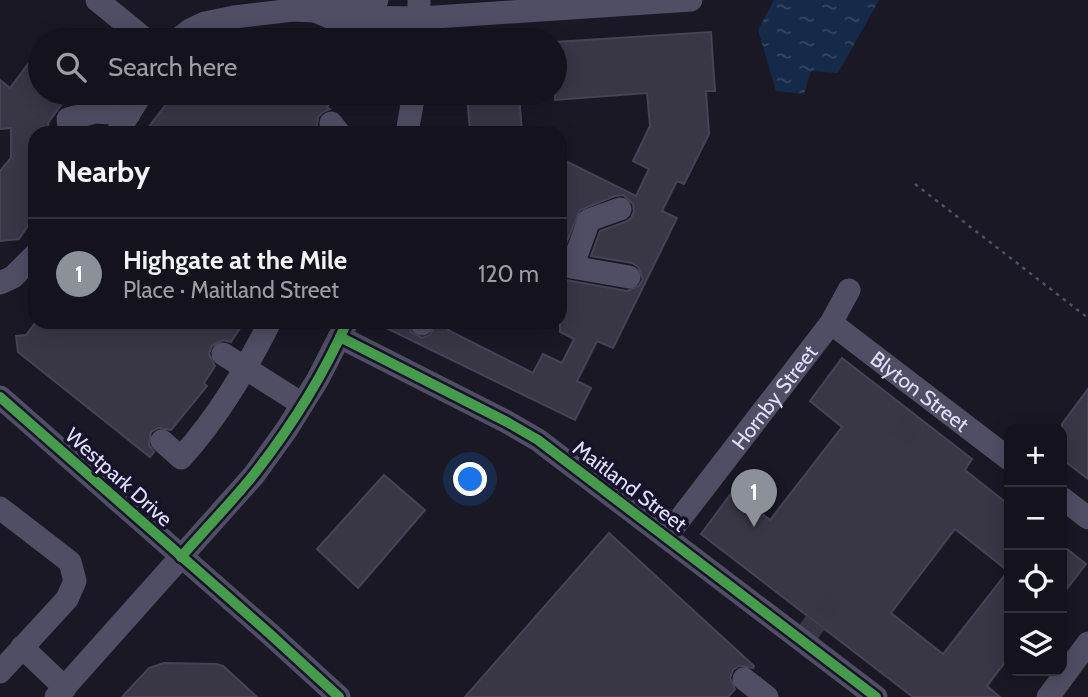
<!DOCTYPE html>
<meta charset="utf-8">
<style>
:root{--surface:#14121c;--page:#212029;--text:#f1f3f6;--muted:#9d9ea3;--line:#33323b;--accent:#8c9099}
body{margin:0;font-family:Cabin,sans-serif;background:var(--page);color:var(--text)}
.controls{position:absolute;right:21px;bottom:21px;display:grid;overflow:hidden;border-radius:14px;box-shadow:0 4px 18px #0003}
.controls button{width:63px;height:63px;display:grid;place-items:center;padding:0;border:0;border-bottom:2px solid var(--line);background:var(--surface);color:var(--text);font:35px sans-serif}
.you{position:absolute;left:471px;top:480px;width:24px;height:24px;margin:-18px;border:5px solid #fff;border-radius:50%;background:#1a73e8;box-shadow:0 0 0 10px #1a73e833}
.badge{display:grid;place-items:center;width:46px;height:46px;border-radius:50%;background:var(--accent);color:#fff;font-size:23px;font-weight:700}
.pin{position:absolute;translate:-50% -58px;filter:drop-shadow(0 2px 4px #0008)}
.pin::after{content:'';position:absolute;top:37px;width:24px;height:21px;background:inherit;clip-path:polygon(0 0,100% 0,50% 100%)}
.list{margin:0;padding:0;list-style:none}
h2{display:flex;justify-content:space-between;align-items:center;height:91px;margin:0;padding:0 28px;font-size:30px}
h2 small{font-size:23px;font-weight:400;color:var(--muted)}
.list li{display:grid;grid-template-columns:46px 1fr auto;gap:21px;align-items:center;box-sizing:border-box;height:112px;padding:0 28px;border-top:2px solid var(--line)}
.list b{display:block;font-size:26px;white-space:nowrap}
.list p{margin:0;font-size:23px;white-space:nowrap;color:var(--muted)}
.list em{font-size:23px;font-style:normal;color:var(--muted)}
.icon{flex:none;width:38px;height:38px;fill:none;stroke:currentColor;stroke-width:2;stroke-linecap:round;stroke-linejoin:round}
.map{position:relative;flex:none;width:1088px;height:697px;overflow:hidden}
.search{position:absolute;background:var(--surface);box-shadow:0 4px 18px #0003;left:28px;top:28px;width:539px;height:77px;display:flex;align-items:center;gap:18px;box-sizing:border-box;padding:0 24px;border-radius:38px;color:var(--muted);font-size:26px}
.panel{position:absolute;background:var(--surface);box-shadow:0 4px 18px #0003;left:28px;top:126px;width:539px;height:203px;border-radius:21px}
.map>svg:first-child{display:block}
</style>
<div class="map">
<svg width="1088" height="697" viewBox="0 0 1088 697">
<defs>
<pattern id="water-ripples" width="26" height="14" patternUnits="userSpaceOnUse" patternTransform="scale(1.75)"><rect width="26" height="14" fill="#152a49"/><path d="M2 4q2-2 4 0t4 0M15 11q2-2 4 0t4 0" fill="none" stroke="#374864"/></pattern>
</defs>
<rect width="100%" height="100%" fill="#1a1825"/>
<path fill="url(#water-ripples)" d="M774 0H879L838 73 811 71 804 94 776 91 758 30Z"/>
<g fill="#393746" stroke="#474357" stroke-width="2" fill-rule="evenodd">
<path d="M711 32 715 91H706L709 134 684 184 677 181 662 211 677 218 613 348 597 341 577 381 591 388 575 420 374 322H409L411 332 422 338 430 335 437 322H452L448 330 533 373 543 354 562 363 574 339 560 332V279L627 291 639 286 643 279 638 267 632 263 591 256 600 231 625 222 631 218 634 211 633 204 623 195 615 196 580 210 563 251H560V158L636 196 649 169 633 161 650 126 647 93 555 100V42Z"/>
<path d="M40 48V93H70L48 123 49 133H35V215L19 239 0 241V171L11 158V128L0 129V80L10 88Z"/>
<path d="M175 93H338L327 107 330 109 323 112 318 117 317 126 321 133H144Z"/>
<path d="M467 93H519L522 133H470Z"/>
<path d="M36 322H244L231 342 223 340 212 346 209 354 215 366 204 383 207 386 171 430 158 428 151 432 149 445 154 452 150 457 18 352 16 336 26 335Z"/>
<path d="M842 358 972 459 965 470 1009 505V657L987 686 1000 697H913L701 534 733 491 770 520 842 427 810 401ZM955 529 1008 571 943 654 891 613Z"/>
<path d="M1088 389V479L1062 459V424Z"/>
<path d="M384 475 425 510 358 588 317 549Z"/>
<path d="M609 533 754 666 753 668 739 666 733 670 730 678 735 689 728 697H465Z"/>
<path d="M1062 545 1086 564 1062 595Z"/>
<path d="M164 663 216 664 223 666 257 697H122L149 668Z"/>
</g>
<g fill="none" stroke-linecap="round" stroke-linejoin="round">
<g stroke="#383645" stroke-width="23" stroke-dasharray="23 11" stroke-linecap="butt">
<path d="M899 440 917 416"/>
<path d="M802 641 833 598"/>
</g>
<path stroke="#485461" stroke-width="2.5" stroke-dasharray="3.5 5" stroke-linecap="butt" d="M915 184 1088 318"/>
<g stroke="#4f4e64" stroke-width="23">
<path d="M97 0 146 40"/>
<path d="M328 6 377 0"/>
<path d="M177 40 190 30 205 23 234 17 293 10 315 11 329 17 420 18 691 0"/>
<path d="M419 40V0"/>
<path d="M331 123 339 133"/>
<path d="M70 133 68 119 95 112 129 114"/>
<path d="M117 133 142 93"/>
<path d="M407 133 414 93"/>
<path d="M560 265 629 277"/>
<path d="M572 267 589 220 620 209"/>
<path d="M0 283 13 277 35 255"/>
<path id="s1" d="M831 323 1009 459"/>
<path d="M422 324 423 322"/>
<path d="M340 337 507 422 538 440 876 697"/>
<path d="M223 354 302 404"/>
<path d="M0 397 270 634 339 697"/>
<path d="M162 441 181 458C218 417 245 371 270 322"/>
<path d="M1062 498 1088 518"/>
<path d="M0 508 70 562 75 581 67 599 0 672"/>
<path id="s2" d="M666 537 831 323 849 290"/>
<path d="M22 647 65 688"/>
<path d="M744 679 767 697"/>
<path d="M56 697 254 475 287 429 318 379 347 322"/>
<path d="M1048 697 1088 643"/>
</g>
<g stroke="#16132a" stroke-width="15">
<g id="cycleway">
<path d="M340 337 507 422 538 440 876 697"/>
<path d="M0 397 270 634 339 697"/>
<path d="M181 557C205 529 232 502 255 473 291 427 323 376 347 322"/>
</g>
</g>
<use href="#cycleway" stroke="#469c4c" stroke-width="10"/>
</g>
<g text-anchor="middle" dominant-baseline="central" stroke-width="7" stroke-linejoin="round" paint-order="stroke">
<g font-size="21" fill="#e0defd" stroke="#16132a">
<text stroke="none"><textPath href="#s1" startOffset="112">Blyton Street</textPath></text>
<text stroke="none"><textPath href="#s2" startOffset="177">Hornby Street</textPath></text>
<text transform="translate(119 477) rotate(42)">Westpark Drive</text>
<text transform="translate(630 486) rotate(37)">Maitland Street</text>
</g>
</g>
</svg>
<div class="controls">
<button>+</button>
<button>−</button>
<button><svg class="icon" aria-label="locate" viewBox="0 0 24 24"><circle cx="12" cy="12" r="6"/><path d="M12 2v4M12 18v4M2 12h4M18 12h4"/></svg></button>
<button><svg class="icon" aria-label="layers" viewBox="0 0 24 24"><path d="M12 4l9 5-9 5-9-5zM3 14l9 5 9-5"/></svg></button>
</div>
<div class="you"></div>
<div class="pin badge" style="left:754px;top:527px">1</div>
<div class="search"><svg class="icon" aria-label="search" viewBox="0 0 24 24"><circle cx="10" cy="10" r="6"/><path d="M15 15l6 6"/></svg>Search here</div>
<section class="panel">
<h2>Nearby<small></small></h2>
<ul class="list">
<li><span class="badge">1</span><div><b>Highgate at the Mile</b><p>Place · Maitland Street</p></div><em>120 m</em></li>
</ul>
</section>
</div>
